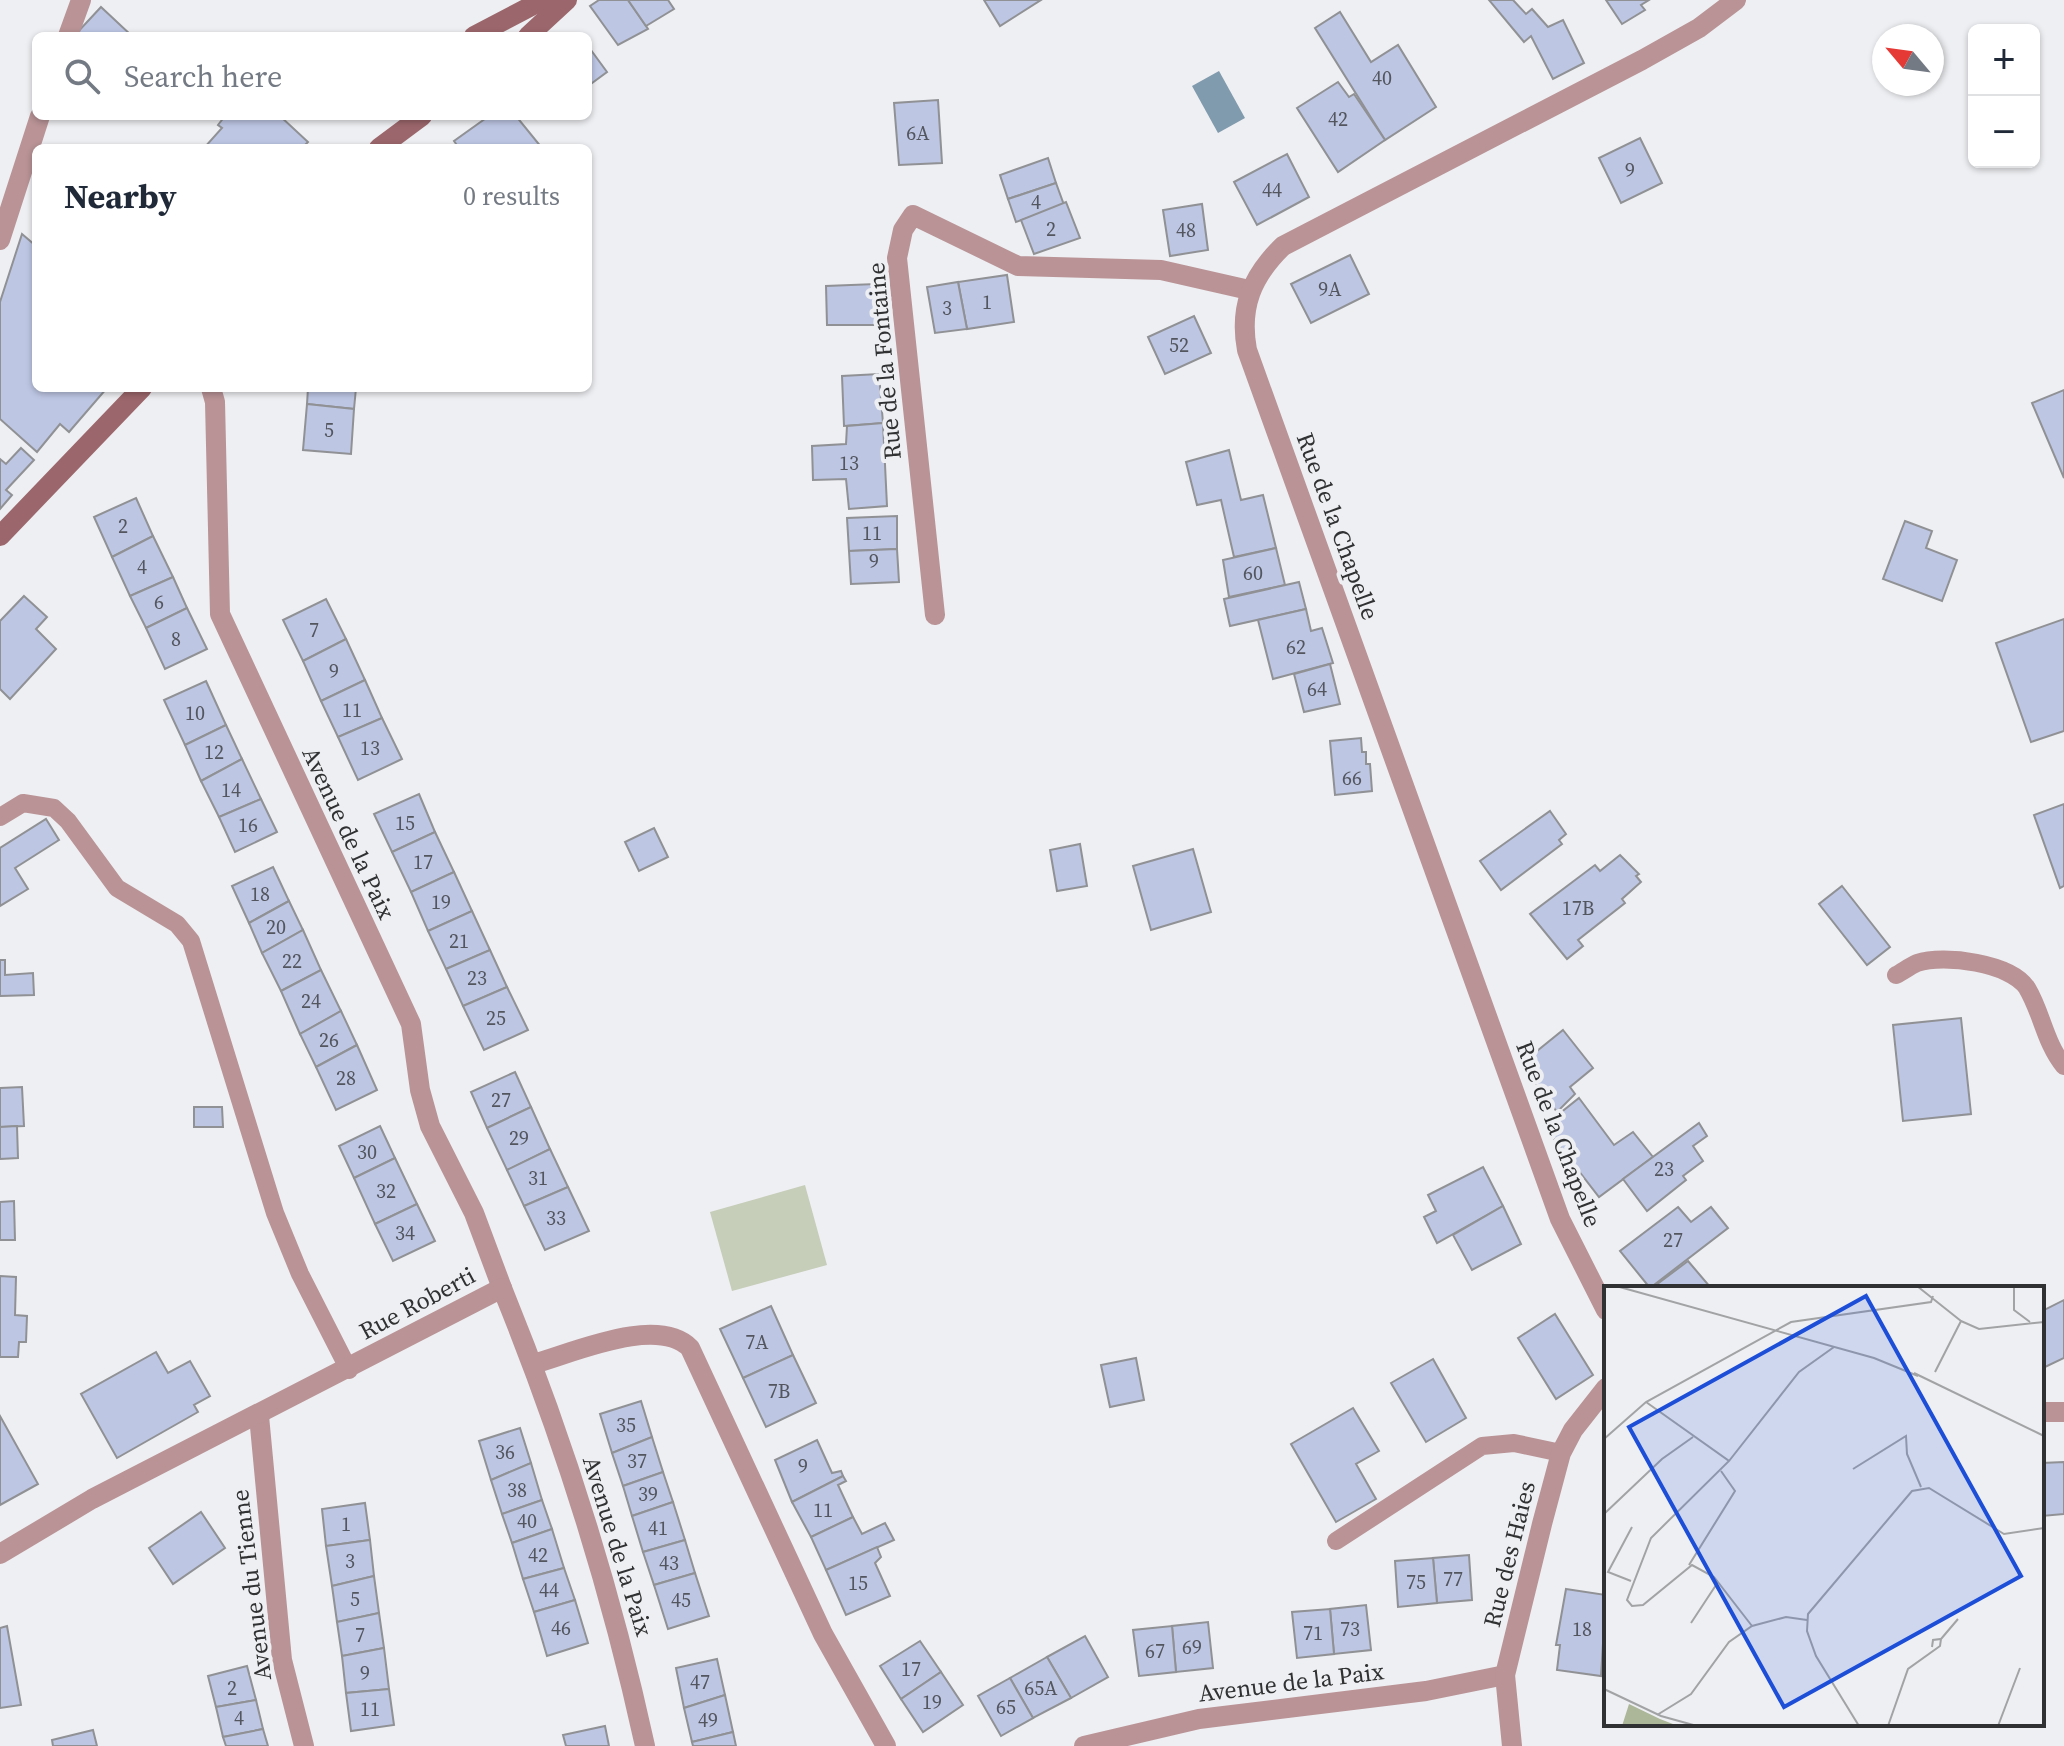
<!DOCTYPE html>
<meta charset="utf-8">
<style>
:root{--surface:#fff;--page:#f6f6f7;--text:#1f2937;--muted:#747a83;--line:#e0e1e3}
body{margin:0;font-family:"Source Serif 4",serif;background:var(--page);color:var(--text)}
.controls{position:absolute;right:24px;top:24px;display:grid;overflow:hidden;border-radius:12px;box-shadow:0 2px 6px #0004}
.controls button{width:72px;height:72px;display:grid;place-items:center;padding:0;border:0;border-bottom:2px solid var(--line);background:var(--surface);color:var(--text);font:40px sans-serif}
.compass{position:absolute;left:1872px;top:24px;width:72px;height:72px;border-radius:50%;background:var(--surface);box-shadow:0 2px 6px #0004;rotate:299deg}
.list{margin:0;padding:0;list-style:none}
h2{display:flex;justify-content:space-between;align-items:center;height:104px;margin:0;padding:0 32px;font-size:34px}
h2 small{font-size:26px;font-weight:400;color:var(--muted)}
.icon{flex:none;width:44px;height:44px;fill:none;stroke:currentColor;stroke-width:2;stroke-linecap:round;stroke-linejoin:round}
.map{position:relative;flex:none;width:2064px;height:1746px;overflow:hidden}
.search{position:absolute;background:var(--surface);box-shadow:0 2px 6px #0004;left:32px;top:32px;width:560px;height:88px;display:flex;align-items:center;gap:20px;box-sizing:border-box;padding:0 28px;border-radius:12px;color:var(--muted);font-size:30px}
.panel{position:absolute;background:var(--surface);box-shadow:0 2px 6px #0004;left:32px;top:144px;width:560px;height:248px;border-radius:12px}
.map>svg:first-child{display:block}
</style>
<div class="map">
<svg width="2064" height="1746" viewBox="0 0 2064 1746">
<rect width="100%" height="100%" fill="#eeeff2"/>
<path fill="#c6cdb9" d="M805 1185 827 1265 732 1291 710 1212Z"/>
<path fill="#809aae" d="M1219 71 1245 118 1218 133 1192 86Z"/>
<g fill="#bdc6e3" stroke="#909194" stroke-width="2">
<path d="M599 0H628L648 29 618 45 590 6Z"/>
<path d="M628 0H668L674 9 646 26Z"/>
<path d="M984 0H1041L1000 26Z"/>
<path d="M1489 0H1513L1526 14 1532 9 1548 27 1563 20 1584 63 1553 79 1531 36 1524 42Z"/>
<path d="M1606 0H1649L1641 5 1645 10 1622 24Z"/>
<path d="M101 7 132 36H74Z"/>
<path d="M1340 12 1371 62 1398 45 1436 107 1385 140 1315 28Z"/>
<path d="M588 46 607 72 588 86Z"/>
<path d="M1338 82 1349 97 1354 94 1385 140 1338 172 1297 108Z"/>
<path d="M938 100 942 163 899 165 894 103Z"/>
<path d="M225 116H280L308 142 302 148H204L222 128 218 125Z"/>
<path d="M489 116H516L542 148H459L454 141Z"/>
<path d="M1640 138 1662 183 1621 203 1599 158Z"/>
<path d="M1287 154 1309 197 1257 225 1234 182Z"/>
<path d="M1048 158 1056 183 1008 199 1000 175Z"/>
<path d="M1056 183 1064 205 1016 222 1008 199Z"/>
<path d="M1066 202 1080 238 1034 254 1021 220Z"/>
<path d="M1202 204 1208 250 1170 256 1163 210Z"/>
<path d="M22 234 36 246V388H107L69 432 60 424 37 452 0 419V302Z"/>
<path d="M1350 255 1369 294 1311 323 1291 284Z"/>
<path d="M1007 275 1014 322 967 329 958 282Z"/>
<path d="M958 282 967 329 935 333 927 287Z"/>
<path d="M876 284 878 325H827L826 286Z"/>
<path d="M1194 316 1211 353 1165 374 1148 337Z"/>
<path d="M879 374 883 423 844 426 842 376Z"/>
<path d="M308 388H356L354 409 307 404Z"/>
<path d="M2064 390V478L2032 403Z"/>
<path d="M307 404 354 409 351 454 303 450Z"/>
<path d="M883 423 887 506 849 509 846 479 813 480 812 446 846 444 847 426Z"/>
<path d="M21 448 34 460 6 490 12 495 0 509V459L6 464Z"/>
<path d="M1229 450 1241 500 1263 495 1276 548 1234 557 1221 500 1197 505 1186 462Z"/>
<path d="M136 498 153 536 112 557 94 517Z"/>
<path d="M897 516V549L849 551 847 518Z"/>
<path d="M1905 521 1932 531 1926 548 1957 560 1942 601 1883 579Z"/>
<path d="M153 536 173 577 130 596 112 557Z"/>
<path d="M1276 548 1285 585 1229 597 1223 560Z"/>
<path d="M897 549 899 582 851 584 849 551Z"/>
<path d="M173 577 187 608 146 628 130 596Z"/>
<path d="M1299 582 1306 609 1230 626 1224 599Z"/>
<path d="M24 596 47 617 36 629 56 649 10 699 0 689V621Z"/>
<path d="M326 599 346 639 303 661 283 620Z"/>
<path d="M187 608 207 649 165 669 146 628Z"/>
<path d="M1306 609 1311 631 1322 628 1333 663 1273 679 1258 620Z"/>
<path d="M2064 619V731L2031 742 1996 643Z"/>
<path d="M346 639 365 680 321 701 303 661Z"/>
<path d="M1330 664 1340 704 1304 712 1294 674Z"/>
<path d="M365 680 382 718 338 737 321 701Z"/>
<path d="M206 681 226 725 185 745 164 700Z"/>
<path d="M382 718 402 759 358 780 338 737Z"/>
<path d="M226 725 242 759 201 781 185 745Z"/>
<path d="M1361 738 1362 752H1366V764H1370L1372 791 1335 795 1330 741Z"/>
<path d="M242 759 261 799 219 817 201 781Z"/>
<path d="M419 794 435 832 392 852 374 814Z"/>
<path d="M261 799 277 832 235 852 219 817Z"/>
<path d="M2064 804V886L2060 888 2034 815Z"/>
<path d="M1550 811 1566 834 1559 840 1562 844 1501 890 1480 861Z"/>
<path d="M46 819 59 840 15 868 28 889 0 906V848Z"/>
<path d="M654 828 668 857 639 871 625 842Z"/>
<path d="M435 832 454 872 411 892 392 852Z"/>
<path d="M1080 844 1087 886 1057 891 1050 850Z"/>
<path d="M1193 849 1211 912 1151 930 1133 866Z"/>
<path d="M1620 855 1639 874 1636 876 1641 882 1622 899 1625 903 1578 940 1583 946 1567 959 1530 914 1595 865 1600 871Z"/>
<path d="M273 867 289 901 249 923 232 886Z"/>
<path d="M454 872 472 911 428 931 411 892Z"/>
<path d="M1842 886 1890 947 1867 965 1819 904Z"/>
<path d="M289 901 303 930 262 953 249 923Z"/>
<path d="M472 911 490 950 446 969 428 931Z"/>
<path d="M303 930 321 970 281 991 262 953Z"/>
<path d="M490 950 507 987 463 1006 446 969Z"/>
<path d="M0 960H5V975L33 973 34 995 0 996Z"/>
<path d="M321 970 341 1011 300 1034 281 991Z"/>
<path d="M507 987 528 1030 484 1050 463 1006Z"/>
<path d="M341 1011 357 1045 316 1067 300 1034Z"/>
<path d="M1961 1018 1971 1114 1903 1121 1893 1025Z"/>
<path d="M1563 1030 1593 1068 1570 1087 1575 1094 1557 1112 1521 1064Z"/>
<path d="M357 1045 377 1090 336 1110 316 1067Z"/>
<path d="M515 1072 531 1107 487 1128 471 1092Z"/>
<path d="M22 1087 24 1126 0 1127V1088Z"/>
<path d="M1579 1098 1614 1145 1633 1132 1653 1157 1599 1197 1544 1126Z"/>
<path d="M194 1107H222L223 1127H194Z"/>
<path d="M531 1107 550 1149 507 1170 487 1128Z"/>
<path d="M1699 1123 1707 1136 1693 1146 1703 1161 1683 1176 1686 1180 1647 1211 1623 1179Z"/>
<path d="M17 1126 18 1158 0 1159V1127Z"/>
<path d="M380 1126 395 1158 354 1178 339 1146Z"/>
<path d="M550 1149 568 1187 524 1206 507 1170Z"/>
<path d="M395 1158 417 1204 375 1224 354 1178Z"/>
<path d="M1483 1167 1503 1206 1437 1243 1424 1217 1436 1211 1428 1195Z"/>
<path d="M568 1187 589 1231 545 1250 524 1206Z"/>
<path d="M14 1201 15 1240H0V1202Z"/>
<path d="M417 1204 435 1241 393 1261 375 1224Z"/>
<path d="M1503 1206 1521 1244 1472 1270 1453 1235Z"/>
<path d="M1678 1207 1691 1222 1711 1207 1728 1228 1650 1288 1620 1251Z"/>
<path d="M1688 1261 1711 1288H1652Z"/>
<path d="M0 1276 16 1277 15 1315 27 1316 26 1342H19L18 1357H0Z"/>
<path d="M2064 1300V1358L2045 1367 2042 1364V1311Z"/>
<path d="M771 1306 793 1355 743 1378 720 1329Z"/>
<path d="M1555 1314 1593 1375 1556 1399 1518 1338Z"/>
<path d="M156 1352 168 1373 190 1361 210 1396 194 1405 198 1412 117 1458 81 1394Z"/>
<path d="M793 1355 816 1403 766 1427 743 1378Z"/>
<path d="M1136 1358 1144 1400 1110 1407 1101 1365Z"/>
<path d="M1433 1359 1466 1418 1426 1442 1391 1383Z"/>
<path d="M641 1401 652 1437 612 1453 600 1414Z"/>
<path d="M1353 1408 1379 1451 1356 1464 1376 1499 1336 1522 1291 1444Z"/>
<path d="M0 1416 38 1484 0 1505Z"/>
<path d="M520 1428 531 1463 491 1480 479 1441Z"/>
<path d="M652 1437 663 1472 623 1486 612 1453Z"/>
<path d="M817 1440 832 1473 841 1471 843 1476 792 1502 775 1460Z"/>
<path d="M2064 1462V1514L2042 1516V1463Z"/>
<path d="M531 1463 542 1500 502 1514 491 1480Z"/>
<path d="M663 1472 673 1502 632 1516 623 1486Z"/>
<path d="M843 1476 846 1481 838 1485 853 1517 811 1537 792 1502Z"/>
<path d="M542 1500 552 1529 512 1543 502 1514Z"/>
<path d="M673 1502 685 1540 643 1552 632 1516Z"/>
<path d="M365 1503 370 1540 326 1546 322 1509Z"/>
<path d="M201 1512 225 1548 173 1584 149 1548Z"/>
<path d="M853 1517 862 1534 885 1523 894 1540 826 1570 811 1537Z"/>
<path d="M552 1529 564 1568 523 1579 512 1543Z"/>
<path d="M370 1540 374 1576 332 1586 326 1546Z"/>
<path d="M685 1540 695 1573 654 1585 643 1552Z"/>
<path d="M877 1547 881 1557 875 1563 890 1596 846 1615 826 1570Z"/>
<path d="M1469 1555 1472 1600 1437 1603 1433 1558Z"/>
<path d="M1433 1558 1437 1603 1398 1607 1395 1561Z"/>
<path d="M564 1568 575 1600 534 1612 523 1579Z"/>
<path d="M695 1573 709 1616 668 1629 654 1585Z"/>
<path d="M374 1576 379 1613 337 1622 332 1586Z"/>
<path d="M1566 1589 1606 1595 1601 1676 1557 1670 1560 1645H1556Z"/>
<path d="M575 1600 588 1643 547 1656 534 1612Z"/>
<path d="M1366 1605 1371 1650 1334 1654 1330 1609Z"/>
<path d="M1330 1609 1334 1654 1297 1658 1292 1612Z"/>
<path d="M379 1613 384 1648 342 1656 337 1622Z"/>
<path d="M1208 1622 1213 1668 1176 1672 1172 1626Z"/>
<path d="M7 1626 21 1705 0 1708V1628Z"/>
<path d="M1172 1626 1176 1672 1139 1676 1133 1630Z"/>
<path d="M1085 1636 1108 1677 1071 1698 1047 1657Z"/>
<path d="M920 1641 941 1672 901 1699 880 1666Z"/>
<path d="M384 1648 389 1689 346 1693 342 1656Z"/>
<path d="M1047 1657 1071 1698 1033 1718 1010 1678Z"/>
<path d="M717 1659 725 1695 684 1708 676 1668Z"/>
<path d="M247 1666 256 1700 216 1707 208 1676Z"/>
<path d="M941 1672 963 1705 923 1732 901 1699Z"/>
<path d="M1010 1678 1033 1718 1001 1736 978 1696Z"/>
<path d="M389 1689 394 1725 351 1731 346 1693Z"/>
<path d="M725 1695 733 1732 692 1742 684 1708Z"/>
<path d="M256 1700 263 1729 223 1737 216 1707Z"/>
<path d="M605 1726 609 1746H566L563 1735Z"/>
<path d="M263 1729 268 1746H226L223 1737Z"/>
<path d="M93 1730 97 1746H53L52 1740Z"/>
<path d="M733 1732 736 1746H693L692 1742Z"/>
</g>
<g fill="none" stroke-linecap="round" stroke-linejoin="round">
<g stroke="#b99396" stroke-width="18">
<path d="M0 817 23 803 54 808 68 821 117 888 177 924 191 941 275 1213 300 1274 349 1370"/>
<path d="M1896 975C1902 972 1910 966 1917 963 1944 954 2011 963 2027 988 2042 1013 2045 1043 2064 1066"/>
<path d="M1336 1541 1482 1446 1514 1443 1561 1453"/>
</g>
<g stroke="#b99396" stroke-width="20">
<path d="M68 36 81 0"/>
<path d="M0 240 40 116"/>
<path d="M211 388 215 402 220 614 411 1024 420 1090 430 1126 474 1213 502 1288"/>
<path d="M935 615 897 258 903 230 913 215 1018 266 1161 270 1249 290"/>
<path d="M1606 1310 1560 1219 1247 350C1239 307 1252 276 1283 246L1642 60 1699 28 1736 0"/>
<path d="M533 1364C573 1353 657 1315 690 1348L823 1634 886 1746"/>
<path d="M2042 1412H2064"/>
<path d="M259 1416 282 1660 304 1746"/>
<path d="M0 1554 92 1499 502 1288C562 1435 611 1590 645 1746"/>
<path d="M1084 1746 1199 1719 1426 1691 1505 1675"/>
<path d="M1512 1746 1505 1675 1542 1524 1561 1453 1573 1430 1606 1388"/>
</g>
<g stroke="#9c676c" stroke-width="20">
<path d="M474 36 543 0"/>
<path d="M528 36 567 0"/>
<path d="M379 148 422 116"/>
<path d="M0 536 142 388"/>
</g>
</g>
<g text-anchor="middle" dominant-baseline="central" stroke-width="8" stroke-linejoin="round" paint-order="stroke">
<g font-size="20" fill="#53565e">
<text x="1382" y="78">40</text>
<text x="1338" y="119">42</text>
<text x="918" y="133">6A</text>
<text x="1630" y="170">9</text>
<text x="1272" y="190">44</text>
<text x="1036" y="202">4</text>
<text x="1051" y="229">2</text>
<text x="1186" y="230">48</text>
<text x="1330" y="289">9A</text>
<text x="987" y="302">1</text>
<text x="947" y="308">3</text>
<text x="1179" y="345">52</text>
<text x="329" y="430">5</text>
<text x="849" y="463">13</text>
<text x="123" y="526">2</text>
<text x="872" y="533">11</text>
<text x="874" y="561">9</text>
<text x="142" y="567">4</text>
<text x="1253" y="573">60</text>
<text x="159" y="602">6</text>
<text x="314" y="630">7</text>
<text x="176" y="639">8</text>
<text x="1296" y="647">62</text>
<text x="334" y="671">9</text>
<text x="1317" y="689">64</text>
<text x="352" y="710">11</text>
<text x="195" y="713">10</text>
<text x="370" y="748">13</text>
<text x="214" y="752">12</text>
<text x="1352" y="778">66</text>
<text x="231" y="790">14</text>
<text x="405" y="823">15</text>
<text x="248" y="825">16</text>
<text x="423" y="862">17</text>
<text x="260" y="894">18</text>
<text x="441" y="902">19</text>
<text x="1578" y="908">17B</text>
<text x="276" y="927">20</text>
<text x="459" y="941">21</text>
<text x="292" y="961">22</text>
<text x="477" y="978">23</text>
<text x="311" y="1001">24</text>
<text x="496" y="1018">25</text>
<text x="329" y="1040">26</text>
<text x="346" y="1078">28</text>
<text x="501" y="1100">27</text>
<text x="519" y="1138">29</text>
<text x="367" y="1152">30</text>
<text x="1664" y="1169">23</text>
<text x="538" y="1178">31</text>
<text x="386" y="1191">32</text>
<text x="556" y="1218">33</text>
<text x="405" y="1233">34</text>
<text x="1673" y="1240">27</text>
<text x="757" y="1342">7A</text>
<text x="779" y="1391">7B</text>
<text x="626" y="1425">35</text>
<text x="505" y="1452">36</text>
<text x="637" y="1461">37</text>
<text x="803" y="1466">9</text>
<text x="517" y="1490">38</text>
<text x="648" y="1494">39</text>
<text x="823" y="1510">11</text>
<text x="527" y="1521">40</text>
<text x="346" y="1524">1</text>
<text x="658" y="1528">41</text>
<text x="538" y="1555">42</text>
<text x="350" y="1561">3</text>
<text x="669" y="1563">43</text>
<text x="1453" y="1579">77</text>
<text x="1416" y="1582">75</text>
<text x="858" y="1583">15</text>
<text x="549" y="1590">44</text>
<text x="355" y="1599">5</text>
<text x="681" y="1600">45</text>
<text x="561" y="1628">46</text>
<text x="1350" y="1629">73</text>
<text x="1582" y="1629">18</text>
<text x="1313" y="1633">71</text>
<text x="360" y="1635">7</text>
<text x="1192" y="1647">69</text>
<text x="1155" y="1651">67</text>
<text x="911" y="1669">17</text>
<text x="365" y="1673">9</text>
<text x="700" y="1682">47</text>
<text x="232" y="1688">2</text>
<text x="1041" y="1688">65A</text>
<text x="932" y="1702">19</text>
<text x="1006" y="1707">65</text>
<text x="370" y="1709">11</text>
<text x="239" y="1718">4</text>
<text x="708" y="1720">49</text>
</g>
<g font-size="24" fill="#303132" stroke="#eeeff2">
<text transform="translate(884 361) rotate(-95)">Rue de la Fontaine</text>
<text transform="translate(1338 526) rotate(70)">Rue de la Chapelle</text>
<text transform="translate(349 833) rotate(65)">Avenue de la Paix</text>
<text transform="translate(1559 1134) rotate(69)">Rue de la Chapelle</text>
<text transform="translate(417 1303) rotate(-28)">Rue Roberti</text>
<text transform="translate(618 1546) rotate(73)">Avenue de la Paix</text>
<text transform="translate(1509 1554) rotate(-76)">Rue des Haies</text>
<text transform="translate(251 1585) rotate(-97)">Avenue du Tienne</text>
<text transform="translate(1291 1682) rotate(-7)">Avenue de la Paix</text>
</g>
</g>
<g transform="translate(1604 1286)">
<rect width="440" height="440" fill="#eeeff2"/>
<path d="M25 418 56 433 74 440H18Z" fill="#acb699"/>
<path fill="none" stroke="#a2a3a5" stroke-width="2" d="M12 0 270 72 314 90M313 0 357 35M410 0V24L426 36M357 35 375 43 440 36M331 86 357 35M310 87 440 150M42 116 125 175 47 252 23 314 28 320 39 319 88 279 110 291 148 340M0 153 42 116 187 36 327 16 329 10M125 175 195 86 230 61M249 183 302 150 303 168 317 201M0 228 58 173 89 151M85 279 131 205 117 185M27 295 4 286 28 241M87 337 114 296M337 353 354 333M0 403 57 430 93 440M53 429 87 408 125 356 148 340 182 331 203 334M255 440 212 370 203 345 204 328 308 205 325 202 400 248 440 242M284 440 304 383 336 360 337 353 329 354 328 361M394 440 416 382"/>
<path fill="#1d4ed8" fill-opacity="0.15" stroke="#1d4ed8" stroke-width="4" d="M262 10 417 290 180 421 25 141Z"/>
<rect width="440" height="440" fill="none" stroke="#303132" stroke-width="4"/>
</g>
</svg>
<div class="controls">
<button>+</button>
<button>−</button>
</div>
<svg class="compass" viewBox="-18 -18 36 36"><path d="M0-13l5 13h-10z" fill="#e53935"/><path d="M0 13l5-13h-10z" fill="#747a83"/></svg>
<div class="search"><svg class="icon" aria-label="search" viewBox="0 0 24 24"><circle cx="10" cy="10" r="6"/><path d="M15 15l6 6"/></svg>Search here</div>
<section class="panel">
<h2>Nearby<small>0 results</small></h2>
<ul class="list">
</ul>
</section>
</div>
